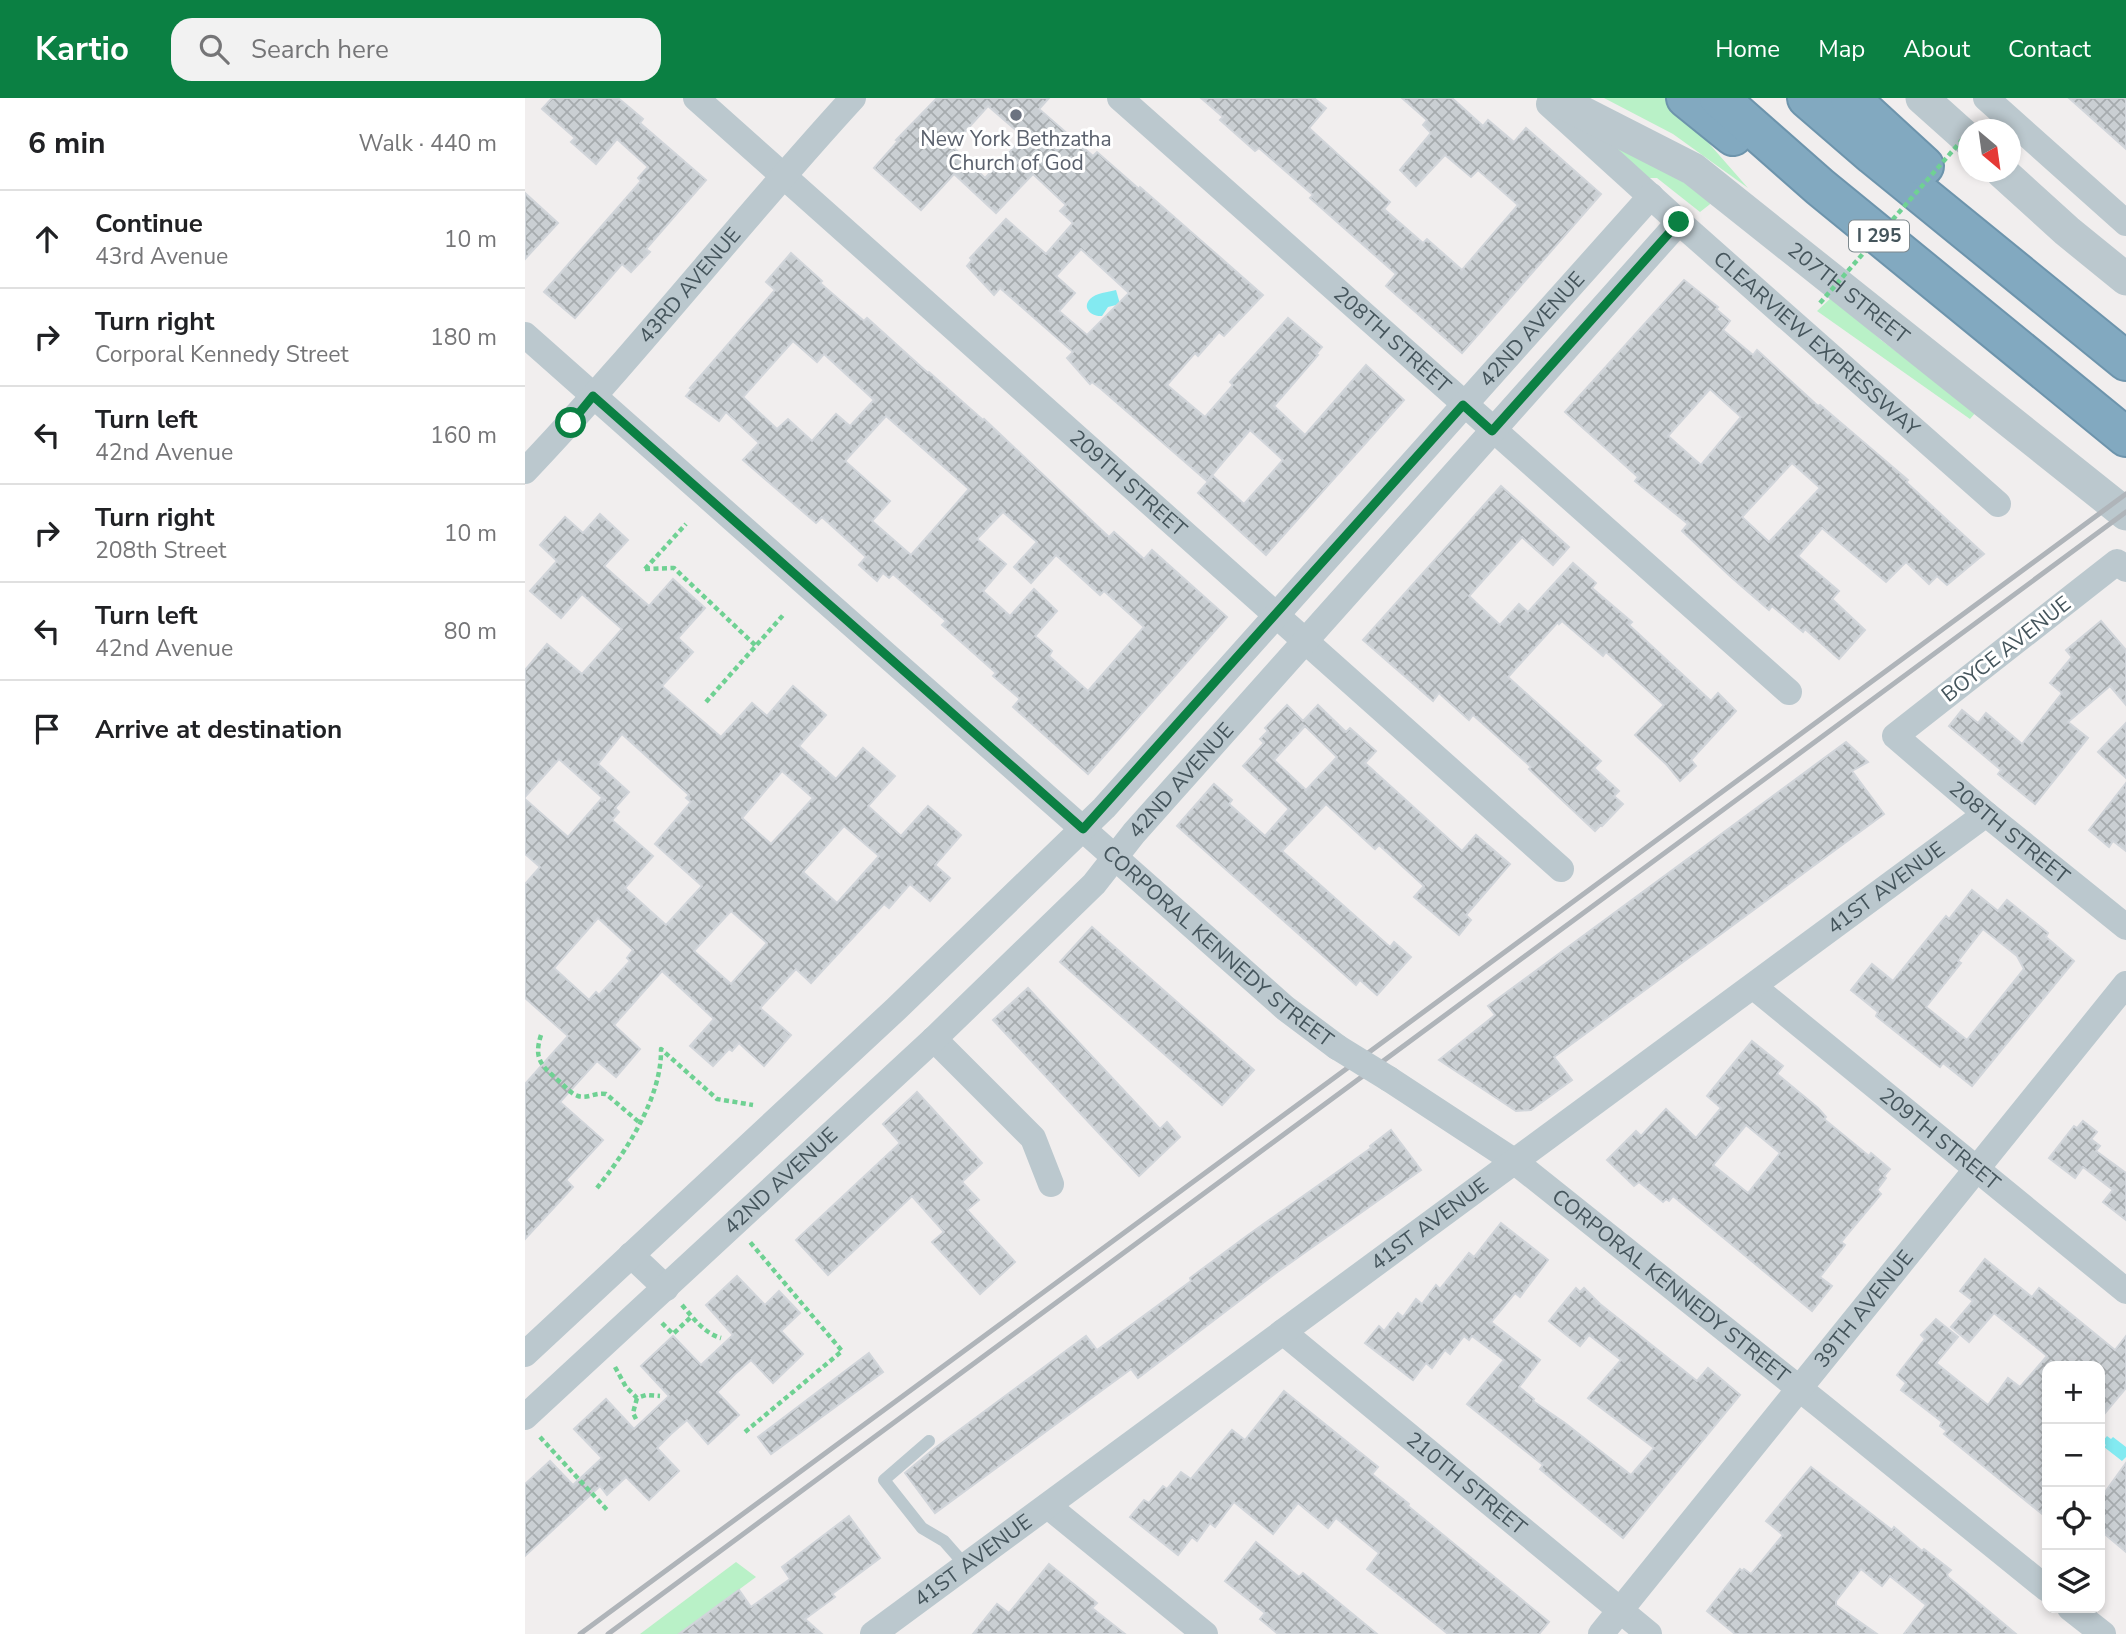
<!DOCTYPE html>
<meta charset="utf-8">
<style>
:root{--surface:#fff;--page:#f2f2f2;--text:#202124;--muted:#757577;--line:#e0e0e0;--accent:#0b8043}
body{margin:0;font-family:"Nunito Sans",sans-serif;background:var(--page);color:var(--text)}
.controls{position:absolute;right:21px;bottom:21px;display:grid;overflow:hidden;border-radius:14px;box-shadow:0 4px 10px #0003}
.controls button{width:63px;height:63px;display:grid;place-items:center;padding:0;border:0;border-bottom:2px solid var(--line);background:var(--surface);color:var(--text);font:35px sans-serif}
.compass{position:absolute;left:1433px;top:21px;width:63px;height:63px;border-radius:50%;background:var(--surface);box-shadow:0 4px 10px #0003;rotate:151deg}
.stop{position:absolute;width:21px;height:21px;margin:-16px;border:5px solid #0b8043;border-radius:50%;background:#fff}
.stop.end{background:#0b8043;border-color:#fff;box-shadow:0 2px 7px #0008}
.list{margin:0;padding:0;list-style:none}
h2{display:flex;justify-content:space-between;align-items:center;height:91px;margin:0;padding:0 28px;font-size:30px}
h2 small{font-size:23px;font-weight:400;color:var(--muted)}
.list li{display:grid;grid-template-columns:46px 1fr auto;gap:21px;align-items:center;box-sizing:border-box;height:98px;padding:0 28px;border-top:2px solid var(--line)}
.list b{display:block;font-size:26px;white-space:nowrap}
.list p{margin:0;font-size:23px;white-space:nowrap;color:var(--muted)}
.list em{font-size:23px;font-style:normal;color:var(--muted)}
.icon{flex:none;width:38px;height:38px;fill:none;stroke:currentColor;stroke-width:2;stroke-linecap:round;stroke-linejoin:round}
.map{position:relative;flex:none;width:1601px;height:1536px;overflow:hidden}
header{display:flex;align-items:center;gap:42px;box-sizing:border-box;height:98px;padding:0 35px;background:var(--accent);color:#fff}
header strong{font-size:33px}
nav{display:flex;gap:38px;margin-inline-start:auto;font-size:24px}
.search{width:490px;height:63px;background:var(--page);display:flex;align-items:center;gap:18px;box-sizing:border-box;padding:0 24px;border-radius:21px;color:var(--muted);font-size:26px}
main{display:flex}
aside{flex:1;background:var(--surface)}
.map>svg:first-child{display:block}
</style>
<header>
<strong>Kartio</strong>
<div class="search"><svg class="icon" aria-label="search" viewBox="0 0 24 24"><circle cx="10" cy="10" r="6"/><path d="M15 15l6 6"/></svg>Search here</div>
<nav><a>Home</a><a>Map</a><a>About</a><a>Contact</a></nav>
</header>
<main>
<aside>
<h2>6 min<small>Walk · 440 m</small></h2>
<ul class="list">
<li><svg class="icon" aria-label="ahead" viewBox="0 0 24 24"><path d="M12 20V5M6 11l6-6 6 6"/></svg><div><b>Continue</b><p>43rd Avenue</p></div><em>10 m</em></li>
<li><svg class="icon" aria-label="right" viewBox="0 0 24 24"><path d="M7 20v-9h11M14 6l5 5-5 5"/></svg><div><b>Turn right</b><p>Corporal Kennedy Street</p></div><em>180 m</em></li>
<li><svg class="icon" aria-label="left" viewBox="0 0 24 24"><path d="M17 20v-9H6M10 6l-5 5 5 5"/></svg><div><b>Turn left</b><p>42nd Avenue</p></div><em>160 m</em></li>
<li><svg class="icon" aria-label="right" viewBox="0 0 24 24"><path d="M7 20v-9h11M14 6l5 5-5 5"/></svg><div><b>Turn right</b><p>208th Street</p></div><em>10 m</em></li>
<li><svg class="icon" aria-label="left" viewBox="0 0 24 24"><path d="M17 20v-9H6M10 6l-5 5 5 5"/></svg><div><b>Turn left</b><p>42nd Avenue</p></div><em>80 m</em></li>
<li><svg class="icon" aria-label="arrive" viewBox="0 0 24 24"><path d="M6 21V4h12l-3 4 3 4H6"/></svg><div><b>Arrive at destination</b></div></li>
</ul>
</aside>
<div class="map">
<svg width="1601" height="1536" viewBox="0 0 1601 1536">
<defs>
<pattern id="building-cross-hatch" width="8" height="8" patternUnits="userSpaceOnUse" patternTransform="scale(1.75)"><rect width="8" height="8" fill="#cacfd3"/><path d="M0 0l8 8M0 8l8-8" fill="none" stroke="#a6abae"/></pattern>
</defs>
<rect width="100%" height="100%" fill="#f1eeee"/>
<g fill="#b9f1c7">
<path d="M1079 0H1142L1152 9 1223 90 1148 36Z"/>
<path d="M1068 35H1079L1189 103 1175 114 1132 80H1121Z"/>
<path d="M1307 199 1356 242 1451 314 1445 321 1292 213Z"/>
<path d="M211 1464 231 1479 154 1536H115Z"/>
</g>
<g fill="#83eaf1">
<path d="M591 192 595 206 583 209 577 218C568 219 556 211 565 201 571 195 583 194 591 192Z"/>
<path d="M1582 1338 1586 1341 1588 1339 1601 1349V1359L1597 1363 1579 1349 1581 1347 1577 1344Z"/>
</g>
<g fill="url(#building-cross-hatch)" stroke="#d1d5da" stroke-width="2" fill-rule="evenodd">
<path d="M27 0H93L118 21 115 25 181 82 121 151 125 154 106 174 97 166 50 220 19 194 116 83 113 80 123 69 92 41 71 66 46 44 50 40 17 11Z"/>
<path d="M412 0H524L514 11 568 58 572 54 614 91 615 89 738 197 699 238 694 234 673 258 670 255 642 287 680 319 708 287 705 284 763 220 797 249 791 256 793 257 749 308 780 337 841 267 879 302 741 457 673 395 688 378 719 406 758 362 725 332 682 383 576 291 567 284 565 286 542 260 548 254 475 190 469 197 442 168 447 162 445 160 481 121 521 156 548 125 535 113 541 107 508 76 471 115 429 76 396 112 349 70 373 43 371 42ZM463 8 499 39 460 80 427 48ZM556 151 604 195 562 237 534 213 550 195 531 178Z"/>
<path d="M676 0H789L801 10 784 30 865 104 859 111 898 145 902 141 937 172 993 107 953 72 946 79 920 57 891 88 875 72 906 35 898 27 902 22 877 0H927L958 28 963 22 989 44 1001 30 1076 96 937 255 861 188 871 176 785 100 788 97 734 50 730 53 695 22 698 19Z"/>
<path d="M1544 0H1601V51Z"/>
<path d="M0 95 33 125 0 161Z"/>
<path d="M266 155 297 183 295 185 339 223 342 220 403 275 404 274 458 322 459 321 584 439 589 434 619 461 627 452 702 519 563 676 488 609 495 601 468 578 471 575 417 527 421 523 368 476 364 480 358 475 352 483 334 467 341 459 297 419 291 425 218 362 234 345 201 314 194 323 161 298 167 291 165 290 250 192 241 184ZM268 243 292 264 299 256 349 302 325 328 311 316 287 343 263 321 252 331 218 299ZM361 318 444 391 386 457 347 423 365 403 320 363ZM478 414 512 444 489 469 506 485 531 457 575 497 579 493 619 529 563 593 524 558 527 553 510 538 532 513 509 491 485 518 458 493 481 466 452 441Z"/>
<path d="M1159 182 1193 209 1191 211 1205 223 1198 232 1228 257 1232 252 1293 308 1295 307 1383 382 1381 384 1459 456 1422 487 1412 478 1404 486 1381 464 1361 484 1297 430 1273 458 1314 493 1307 501 1340 532 1314 561 1280 531 1278 534 1247 508 1244 512 1206 479 1157 433 1163 426 1110 383 1113 379 1040 314ZM1185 291 1216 319 1176 367 1143 338ZM1267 365 1295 390 1244 444 1217 419Z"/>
<path d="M976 388 1044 449 1028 467 997 439 944 498 975 527 994 506 1003 514 1048 465 1071 485 1067 490 1107 524 1104 527 1186 603 1193 595 1211 613 1166 662 1171 668 1155 683 1142 667 1110 637 1139 607 1081 554 1078 558 1037 523 1034 526 1033 524 983 579 1076 663 1069 670 1094 693 1089 698 1098 706 1077 728 1076 727 1070 733 1004 671 1006 669 948 617 944 622 914 595 908 603 838 542Z"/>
<path d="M75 416 103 442 79 468 124 508 148 481 180 510 153 540 168 554 137 588 196 639 227 605 242 618 268 588 301 617 274 648 311 681 338 650 370 678 343 708 376 738 403 708 436 737 410 767 425 780 405 803 385 786 364 810 359 806 286 885 271 871 235 910 266 937 239 968 214 945 207 953 204 951 188 968 165 948 189 921 137 873 89 927 115 951 91 979 72 963 35 1004 78 1042 41 1082 48 1089 0 1141V986L43 938 0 900V786L15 769 0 756V701L43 739 77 700 81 703 34 661 0 699V572L22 546 57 576 97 531 57 496 36 520 5 493 32 463 15 447 40 419 58 435ZM97 636 164 697 161 700 166 704 130 746 177 788 141 827 100 790 128 758 87 722 94 714 90 710 104 694 73 666ZM257 673 288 700 246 746 217 720ZM319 728 354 758 312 805 278 774ZM206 813 242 845 206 886 169 853ZM73 820 108 852 102 860 105 863 74 897 71 894 64 902 29 870Z"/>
<path d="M1576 523 1601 552V607L1585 588 1543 624 1563 640 1510 706 1473 676 1476 672 1424 628 1437 612 1453 625 1461 615 1497 646 1537 595 1525 585 1547 559 1541 552Z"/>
<path d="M762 607 778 623 793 607 821 634 825 630 851 653 840 665 937 753 951 737 985 766 941 817 946 822 934 837 889 799 899 788 854 747 850 751 801 706 757 753 865 849 869 844 886 859 852 897 835 882 831 887 652 728 689 686 707 702 704 706 740 738 764 711 718 668 739 645 735 641 743 633 740 630ZM780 628 812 659 781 692 749 662Z"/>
<path d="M1601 625V680L1573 654Z"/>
<path d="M1321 644 1343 664 1327 673 1359 716 1029 959 1047 982 1006 1012 991 1013 914 962 970 917 963 908Z"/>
<path d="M1601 685V753L1588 743 1584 749 1564 732Z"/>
<path d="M1447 792 1473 813 1482 802 1523 835 1521 839 1549 863 1447 988 1418 965 1415 969 1351 918 1353 914 1326 892 1347 866 1368 883 1421 818 1424 821ZM1458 831 1492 858 1499 871 1442 942 1401 909 1436 865 1433 863Z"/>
<path d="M567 829 729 972 697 1007 535 864Z"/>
<path d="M503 890 635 1031 642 1024 655 1039 614 1078 468 922Z"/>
<path d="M1227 943 1258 968 1252 976 1293 1010 1301 1019 1299 1021 1344 1058 1346 1055 1365 1071 1359 1078 1361 1080 1352 1092 1356 1096 1316 1144 1320 1147 1295 1179 1307 1188 1287 1213 1148 1098 1144 1103 1141 1101 1138 1104 1114 1084 1109 1088 1082 1062 1111 1033 1116 1038 1141 1011 1171 1040 1196 1010 1182 998ZM1221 1027 1255 1055 1223 1095 1188 1067Z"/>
<path d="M392 994 457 1065 437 1084 454 1102 442 1112 490 1164 455 1196 407 1144 419 1134 387 1098 303 1177 271 1142 375 1045 358 1026Z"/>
<path d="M1558 1023 1572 1034 1566 1041 1575 1048 1571 1053 1601 1075V1122L1578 1104 1588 1092 1558 1069 1550 1080 1524 1060 1549 1028 1552 1030Z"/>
<path d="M866 1032 896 1072 751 1175 613 1280 606 1271 410 1415 380 1375 410 1350 561 1238 572 1252 666 1183 665 1180 723 1137 846 1050 845 1048Z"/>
<path d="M976 1125 1023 1162 995 1199 990 1195 966 1224 1015 1262 994 1289 1009 1301 1008 1303 1040 1325 1106 1377 1129 1350 1063 1300 1096 1262 1064 1237 1055 1248 1024 1223 1051 1190 1055 1194 1059 1190 1075 1206 1172 1283 1183 1270 1215 1297 1098 1440 1015 1371 1018 1367 942 1306 979 1262 947 1238 944 1242 939 1238 925 1256 920 1252 907 1270 901 1265 888 1282 840 1245 854 1228 859 1233 873 1215 878 1219 891 1201 897 1206 911 1187 915 1191 944 1155 949 1159Z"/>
<path d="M1460 1161 1507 1199 1514 1190 1590 1252 1601 1238V1290L1575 1321V1268H1522V1420L1419 1336 1422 1333 1415 1328 1417 1324 1376 1292 1381 1285 1372 1277 1400 1241 1396 1237 1411 1221 1433 1239 1411 1265 1463 1307 1483 1280 1495 1289 1522 1258 1469 1215 1444 1244 1426 1229 1448 1203 1435 1193Z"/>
<path d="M212 1178 240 1207 254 1193 275 1215 256 1233 278 1256 248 1285 226 1262 210 1276 192 1294 214 1317 183 1346 162 1322 146 1336 132 1350 154 1373 124 1402 101 1379 82 1397 75 1388 0 1458V1386L25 1363 48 1387 77 1360 49 1331 81 1301 109 1331 144 1298 116 1268 148 1238 176 1267 208 1237 181 1207Z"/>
<path d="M344 1255 358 1274 246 1356 233 1339Z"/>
<path d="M759 1293 853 1369 847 1376 884 1406 883 1408 1024 1524 1014 1536H923L842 1471 854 1455 811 1420 803 1430 773 1405 748 1436 709 1404 690 1429 685 1425 672 1443 667 1439 653 1457 605 1419 619 1402 624 1405 638 1388 642 1391 656 1374 666 1381 707 1332 720 1342Z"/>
<path d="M1601 1365V1454L1575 1432V1401Z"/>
<path d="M1286 1369 1367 1432 1369 1429 1397 1453 1399 1451 1426 1472 1422 1476 1423 1479 1491 1536H1379L1401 1507 1365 1478 1357 1488 1336 1471 1311 1503V1507L1352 1536H1210L1182 1513 1215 1471 1217 1473 1219 1471 1226 1476 1258 1437 1241 1423Z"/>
<path d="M324 1418 355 1460 307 1496 310 1499 280 1521 297 1536H154L214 1492 226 1509 265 1481 257 1469Z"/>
<path d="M731 1444 774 1479 778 1475 852 1536H753L735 1521 740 1515 700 1483Z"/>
<path d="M524 1466 572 1505 567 1510 600 1536H448L472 1506 484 1515Z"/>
</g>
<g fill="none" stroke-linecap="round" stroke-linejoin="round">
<g stroke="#6d94ac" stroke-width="42">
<g id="motorway">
<path d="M1161 0 1208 38"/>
<path d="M1194 0 1295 89 1601 339"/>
<path d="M1282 0 1348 57 1601 263"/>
<path d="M1325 0 1399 68"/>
</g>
</g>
<g stroke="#6fd193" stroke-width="4.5" stroke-dasharray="5 3.5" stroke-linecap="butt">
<path d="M120 471 149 470 231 548"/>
<path d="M120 471 161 426"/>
<path d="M181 604 260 515"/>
<path d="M16 937C8 962 17 968 35 984 41 989 46 996 53 998 62 1001 71 994 81 996L115 1025"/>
<path d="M72 1090C101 1054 137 999 136 951L192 1001 228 1007"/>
<path d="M157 1207C169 1221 179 1235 196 1240"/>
<path d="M137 1225 148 1236 167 1218"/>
<path d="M90 1269 101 1289 112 1300 121 1297 135 1298"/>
<path d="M111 1321 108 1315 112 1300"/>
<path d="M220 1334 317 1253 225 1144"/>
<path d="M15 1339 83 1413"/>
</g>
<path stroke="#bbc8ce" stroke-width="12" d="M404 1343 359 1382 397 1430 419 1443 441 1468"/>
<g stroke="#bbc8ce" stroke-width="26">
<path id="s1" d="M171 0 1036 771"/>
<path id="s2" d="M595 0 1264 594"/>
<path d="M1461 0 1601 125"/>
<path id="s3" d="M1024 6 1154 124 1473 406"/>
<path id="s4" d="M0 237 760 910 812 949"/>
<path id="s5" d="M0 373C114 253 216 122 328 0"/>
<path id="s6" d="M1601 471 1592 464 1370 638 1461 716 1601 829"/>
<path id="s7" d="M1229 889 1601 1193"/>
<path d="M409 941 508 1040 526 1086"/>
<path id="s8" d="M864 981 989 1063 1295 1307 1522 1491"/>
<path d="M106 1157 141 1190"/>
<path id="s9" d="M758 1234 1124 1536"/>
<path id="s10" d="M0 1256 371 911 579 710 1126 98"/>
<path id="s11" d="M0 1319 409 941 569 786 609 735 1154 124"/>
<path d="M523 1408 680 1536"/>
<path d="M1545 1510 1578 1536"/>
<path id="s12" d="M348 1536 1461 716"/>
<path id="s13" d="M1076 1536 1601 886"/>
</g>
<g stroke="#bbc8ce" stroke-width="33">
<path id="s14" d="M1029 0 1168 71 1601 416"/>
<path d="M1397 0 1444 42"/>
<path d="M1477 74 1542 133 1601 181"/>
</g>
<use href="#motorway" stroke="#82a9c0" stroke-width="38"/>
<g stroke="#afb4b9" stroke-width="5">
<path d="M55 1536 1601 396"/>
<path d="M83 1536 1601 414"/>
</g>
<path stroke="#6fd193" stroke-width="4.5" stroke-dasharray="5 3.5" stroke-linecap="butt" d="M1295 205 1444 34"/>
<path stroke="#bbc8ce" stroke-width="26" d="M812 949 864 981"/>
</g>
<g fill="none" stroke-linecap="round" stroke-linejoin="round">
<path stroke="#0b8043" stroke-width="9" d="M46 325 68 298 558 731 938 307 967 333 1154 124"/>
</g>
<circle fill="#6b7280" stroke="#fff" stroke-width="2.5" cx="491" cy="17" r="7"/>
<g text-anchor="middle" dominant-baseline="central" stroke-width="6" stroke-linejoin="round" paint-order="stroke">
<rect fill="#fff" stroke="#7d888d" stroke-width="2" x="1324" y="122.5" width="60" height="31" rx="5"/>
<g font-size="19" font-weight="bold" fill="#45555c">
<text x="1354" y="138">I 295</text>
</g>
<g font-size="21" fill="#5b616d" stroke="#fff">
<text x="491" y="41">New York Bethzatha<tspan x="491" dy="24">Church of God</tspan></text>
</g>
<g font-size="21" fill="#45555c" stroke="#fff">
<text stroke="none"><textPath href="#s5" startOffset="248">43RD AVENUE</textPath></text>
<text stroke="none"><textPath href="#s14" startOffset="355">207TH STREET</textPath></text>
<text stroke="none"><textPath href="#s10" startOffset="1438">42ND AVENUE</textPath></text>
<text stroke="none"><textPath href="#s2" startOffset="364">208TH STREET</textPath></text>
<text stroke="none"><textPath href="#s3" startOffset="359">CLEARVIEW EXPRESSWAY</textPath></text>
<text stroke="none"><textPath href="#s1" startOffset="579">209TH STREET</textPath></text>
<text transform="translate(1481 551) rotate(-38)">BOYCE AVENUE</text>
<text stroke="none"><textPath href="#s11" startOffset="915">42ND AVENUE</textPath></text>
<text stroke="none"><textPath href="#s6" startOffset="443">208TH STREET</textPath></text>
<text stroke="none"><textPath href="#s12" startOffset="1258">41ST AVENUE</textPath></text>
<text stroke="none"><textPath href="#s4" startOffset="924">CORPORAL KENNEDY STREET</textPath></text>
<text stroke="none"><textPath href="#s7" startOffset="240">209TH STREET</textPath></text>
<text stroke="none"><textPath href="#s11" startOffset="348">42ND AVENUE</textPath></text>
<text stroke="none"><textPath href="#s12" startOffset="691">41ST AVENUE</textPath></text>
<text stroke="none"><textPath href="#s8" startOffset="350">CORPORAL KENNEDY STREET</textPath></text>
<text stroke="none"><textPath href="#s13" startOffset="418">39TH AVENUE</textPath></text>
<text stroke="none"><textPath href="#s9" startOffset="238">210TH STREET</textPath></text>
<text stroke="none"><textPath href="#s12" startOffset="124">41ST AVENUE</textPath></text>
</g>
</g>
</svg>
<div class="controls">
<button>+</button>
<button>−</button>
<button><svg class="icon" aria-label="locate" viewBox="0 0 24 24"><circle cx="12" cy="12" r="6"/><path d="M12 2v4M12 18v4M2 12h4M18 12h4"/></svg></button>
<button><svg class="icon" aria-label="layers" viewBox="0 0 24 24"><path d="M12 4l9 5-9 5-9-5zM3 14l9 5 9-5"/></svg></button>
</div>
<svg class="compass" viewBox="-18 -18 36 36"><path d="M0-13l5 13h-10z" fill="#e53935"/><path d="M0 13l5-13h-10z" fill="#757577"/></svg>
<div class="stop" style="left:46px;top:325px"></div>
<div class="stop end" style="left:1154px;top:124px"></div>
</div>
</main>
